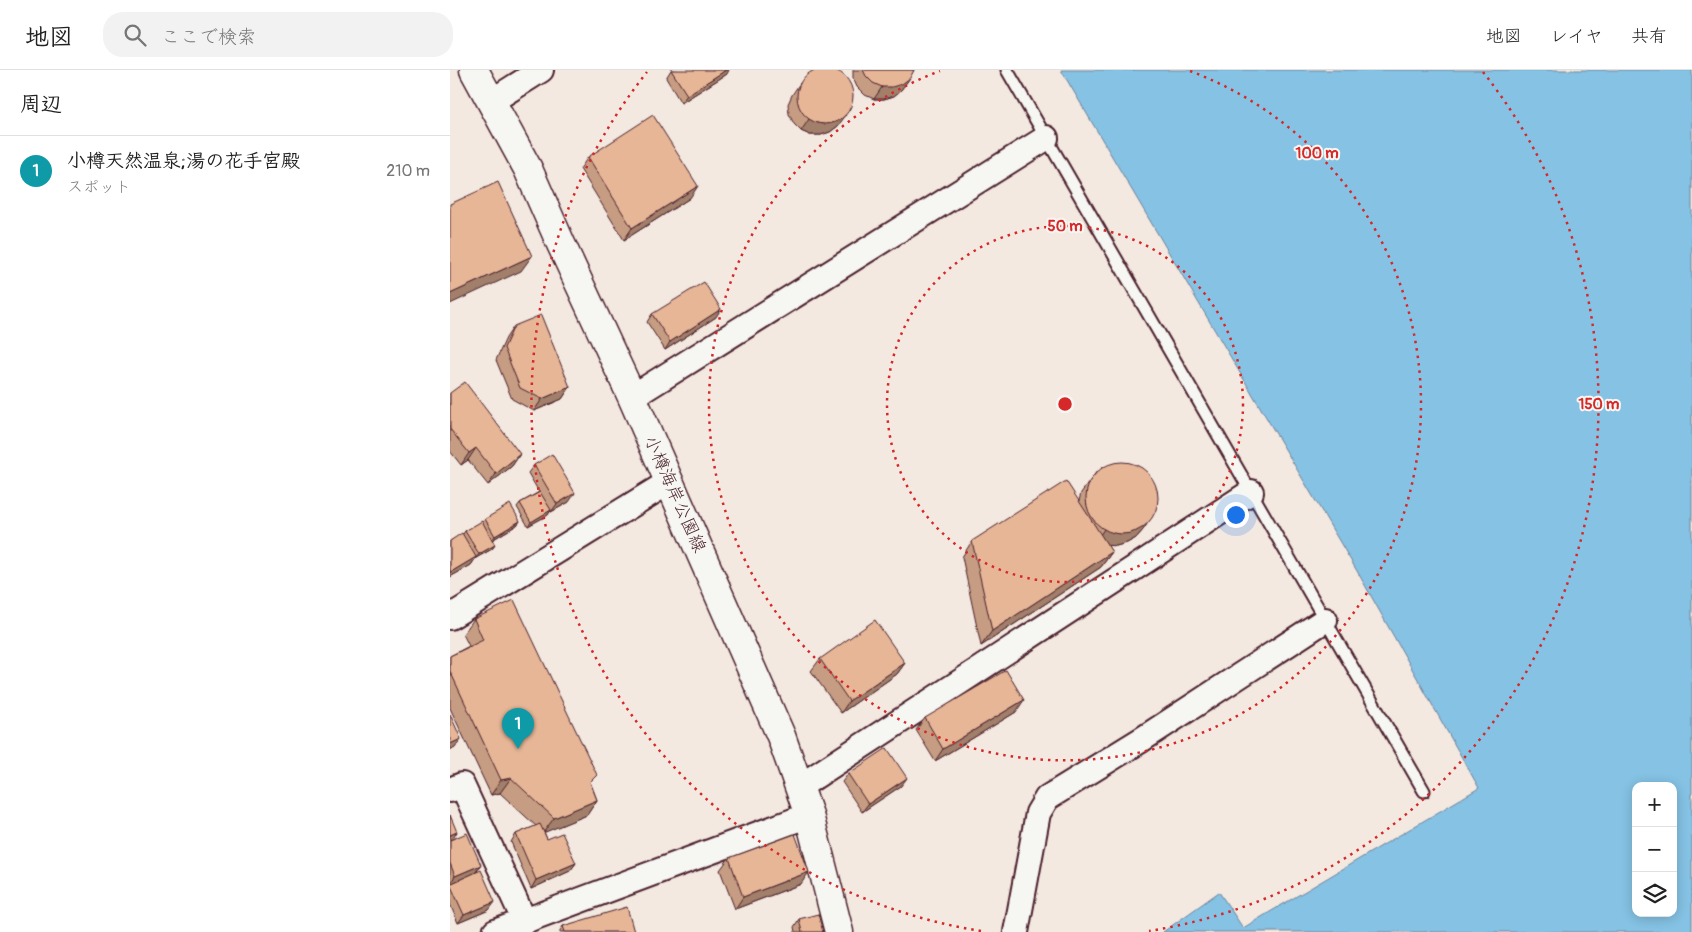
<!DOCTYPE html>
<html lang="ja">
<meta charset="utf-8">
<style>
:root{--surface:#fff;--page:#f2f2f2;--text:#222;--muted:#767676;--line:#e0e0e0;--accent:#2563eb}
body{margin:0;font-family:Pangolin,"Klee One",sans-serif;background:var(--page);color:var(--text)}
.controls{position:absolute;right:15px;bottom:15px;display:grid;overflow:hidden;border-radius:10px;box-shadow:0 2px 12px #0003}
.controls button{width:45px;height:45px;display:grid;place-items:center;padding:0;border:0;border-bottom:1px solid var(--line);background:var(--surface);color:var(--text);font:25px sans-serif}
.you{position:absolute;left:785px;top:444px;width:18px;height:18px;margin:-12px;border:4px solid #fff;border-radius:50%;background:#1a73e8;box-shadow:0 0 0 8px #1a73e833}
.badge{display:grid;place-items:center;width:32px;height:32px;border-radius:50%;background:var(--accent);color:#fff;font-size:16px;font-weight:700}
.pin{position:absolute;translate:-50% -41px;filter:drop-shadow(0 1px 2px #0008)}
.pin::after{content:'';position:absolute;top:26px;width:18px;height:15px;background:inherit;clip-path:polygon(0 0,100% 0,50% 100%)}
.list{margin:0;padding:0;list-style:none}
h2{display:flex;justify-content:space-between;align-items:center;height:65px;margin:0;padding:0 20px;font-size:21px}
h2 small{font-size:16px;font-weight:400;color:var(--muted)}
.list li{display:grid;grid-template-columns:32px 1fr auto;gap:15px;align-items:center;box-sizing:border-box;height:70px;padding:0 20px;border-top:1px solid var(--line)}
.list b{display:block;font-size:19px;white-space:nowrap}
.list p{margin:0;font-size:16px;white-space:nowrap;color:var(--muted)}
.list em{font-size:16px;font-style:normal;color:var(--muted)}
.icon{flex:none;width:28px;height:28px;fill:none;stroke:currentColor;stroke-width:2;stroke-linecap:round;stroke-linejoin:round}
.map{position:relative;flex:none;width:1242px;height:862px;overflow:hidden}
header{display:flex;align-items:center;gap:30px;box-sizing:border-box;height:70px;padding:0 25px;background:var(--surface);border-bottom:1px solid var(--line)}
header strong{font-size:24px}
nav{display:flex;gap:28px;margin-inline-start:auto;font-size:18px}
.search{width:350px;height:45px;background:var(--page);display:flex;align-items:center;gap:12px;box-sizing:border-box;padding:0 18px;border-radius:20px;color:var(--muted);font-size:19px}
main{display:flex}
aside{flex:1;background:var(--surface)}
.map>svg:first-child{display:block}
</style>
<header>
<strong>地図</strong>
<div class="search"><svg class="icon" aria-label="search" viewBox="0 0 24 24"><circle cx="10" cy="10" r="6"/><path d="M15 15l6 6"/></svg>ここで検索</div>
<nav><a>地図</a><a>レイヤ</a><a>共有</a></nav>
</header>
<main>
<aside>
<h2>周辺<small></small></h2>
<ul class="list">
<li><span class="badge" style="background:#0f9aa8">1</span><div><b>小樽天然温泉;湯の花手宮殿</b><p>スポット</p></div><em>210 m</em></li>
</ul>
</aside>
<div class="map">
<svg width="1242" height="862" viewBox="0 0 1242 862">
<rect width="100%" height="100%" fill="#f3e9e0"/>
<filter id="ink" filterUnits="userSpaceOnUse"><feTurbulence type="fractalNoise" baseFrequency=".02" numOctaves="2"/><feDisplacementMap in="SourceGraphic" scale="10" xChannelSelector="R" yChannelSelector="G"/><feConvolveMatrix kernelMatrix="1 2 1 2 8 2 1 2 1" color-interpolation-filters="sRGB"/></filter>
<g filter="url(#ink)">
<path fill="#85c2e4" stroke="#6d819a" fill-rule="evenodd" d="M611 0H1242V862H713L769 822 793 858 1029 718 907 501ZM1186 716H1223V843H1186Z"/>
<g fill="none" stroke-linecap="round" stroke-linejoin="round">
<g stroke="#4a1f2b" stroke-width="15">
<path id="service" d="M557 0 974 721"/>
</g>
<g stroke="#4a1f2b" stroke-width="28">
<g id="minor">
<path d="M42 31 91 0"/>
<path d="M182 327 596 68"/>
<path d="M0 547 219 412"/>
<path d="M349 717 801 422"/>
<path d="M0 720 12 715 75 852"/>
<path d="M45 862 359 745"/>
<path d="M566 862 588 743 597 728 691 670 875 550"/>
</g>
</g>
<g stroke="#4a1f2b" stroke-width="31">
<path id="secondary" d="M24 0 78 99 111 174 182 327 331 666 359 745 389 862"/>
</g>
<use href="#service" stroke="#f6f6f2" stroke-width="11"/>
<use href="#minor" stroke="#f6f6f2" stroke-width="24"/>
<use href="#secondary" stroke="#f6f6f2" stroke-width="28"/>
</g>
<g fill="#c69d82" stroke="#4a1f2b">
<path d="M221 0 277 4 231 33 216 8Z"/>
<path d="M403 0H464L451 20 444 26 434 29H424L415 25 407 17 403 8Z"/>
<path d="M350 13 388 56 380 62 371 65H360L351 61 344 54 339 44 338 34 342 25Z"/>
<path d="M138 87 240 128 174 170 130 99Z"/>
<path d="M202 244 266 247 215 280 197 252Z"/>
<path d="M64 256 120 317 112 329 84 341 62 329 46 290 56 268Z"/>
<path d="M0 323 70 384 62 396 38 415 18 390 11 395 0 381Z"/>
<path d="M84 395 119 432 101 442 100 441 98 445 78 456 67 437 70 433 89 422 78 403Z"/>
<path d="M647 401 701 448 693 460 686 468 677 473 666 476 657 475 662 482 651 497 531 576 512 487 522 471 629 431 631 423Z"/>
<path d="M35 449 70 451 67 455 42 470 45 475 42 479 26 488 21 495 0 507V471L13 464 15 461 32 452Z"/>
<path d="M24 549 141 714 147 730 137 745 94 762 97 769 126 793 120 801 81 819 61 772 66 764 86 756 50 723 41 725 0 638V586L19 576 13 564Z"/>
<path d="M370 589 455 593 447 604 391 643 361 601Z"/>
<path d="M566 642 485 691 466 660 475 648Z"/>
<path d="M398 704 451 716 412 742 392 712Z"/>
<path d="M0 745 2 770 31 795 26 803 39 840 8 853 0 834Z"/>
<path d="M279 788 351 814 285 839 270 800Z"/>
<path d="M349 849 373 862H345L344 857Z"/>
<path d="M113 856 184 862H109Z"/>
</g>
<g fill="#a17f6a" stroke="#4a1f2b">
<path d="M276 0H279L277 4 231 33 237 25Z"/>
<path d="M460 8 451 20 444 26 434 29H424L432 17Z"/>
<path d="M396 45 388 56 380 62 371 65H360L351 61 359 49Z"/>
<path d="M248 116 240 128 174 170 182 158Z"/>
<path d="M82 186 71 201 0 234V224Z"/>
<path d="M271 239 266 247 215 280 220 272Z"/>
<path d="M120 317 112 329 84 341 92 329Z"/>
<path d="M26 378 18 390 11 395 19 383Z"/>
<path d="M70 384 62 396 38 415 46 404Z"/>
<path d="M125 423 119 432 101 442 107 434Z"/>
<path d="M101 440 98 445 78 456 81 452Z"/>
<path d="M701 448 693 460 686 468 677 473 666 476 655 475 646 471 654 459Z"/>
<path d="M70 451 67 455 42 470 45 466Z"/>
<path d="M45 475 42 479 26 488 29 484Z"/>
<path d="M662 482 651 497 531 576 542 561Z"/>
<path d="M26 487 21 495 0 507V503L1 502Z"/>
<path d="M455 593 447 604 391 643 399 631Z"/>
<path d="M574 630 566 642 485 691 493 679Z"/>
<path d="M11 669 5 677 0 680V674Z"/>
<path d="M61 708 50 723 41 725 51 710Z"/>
<path d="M457 708 451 716 412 742 418 734Z"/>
<path d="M147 730 137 745 93 763 104 748Z"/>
<path d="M7 762 2 770H0V765Z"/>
<path d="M126 793 120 801 81 819 86 810Z"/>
<path d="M31 795 25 803 0 814 5 806Z"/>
<path d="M359 802 351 814 285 839 293 827Z"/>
<path d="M45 832 39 840 8 853 14 845Z"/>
</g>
<g fill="#e6b697" stroke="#4a1f2b">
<circle cx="375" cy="26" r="28"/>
<path d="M221 0H276L237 25Z"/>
<path d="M413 0H464L460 8 452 14 442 17H432L423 13 416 6Z"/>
<path d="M203 45 248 116 182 158 138 87Z"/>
<path d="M48 112 82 186 0 224V134Z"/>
<path d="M254 212 271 239 220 272 202 244Z"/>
<path d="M91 245 120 317 92 329 70 318 54 278 64 256Z"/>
<path d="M15 312 70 384 46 404 26 378 19 383 0 359V323Z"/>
<path d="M102 384 125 423 107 434 84 395Z"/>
<circle cx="672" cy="428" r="36"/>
<path d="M616 411 662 482 542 561 522 471Z"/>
<path d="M90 422 101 440 81 452 70 433Z"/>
<path d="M60 434 70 451 45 466 35 449Z"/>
<path d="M32 451 45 475 29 484 15 461Z"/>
<path d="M12 463 26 487 1 502 0 500V471Z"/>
<path d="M64 530 147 705 140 712 147 730 104 748 61 708 51 710 0 601V586L33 570 24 549Z"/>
<path d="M425 550 455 593 399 631 370 589Z"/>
<path d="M556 600 574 630 493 679 475 648Z"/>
<path d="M0 644 11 669 0 674Z"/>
<path d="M437 678 457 708 418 734 398 704Z"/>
<path d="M0 745 7 762 0 765Z"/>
<path d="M90 754 97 769 112 763 126 793 86 810 66 764Z"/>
<path d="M17 763 31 795 5 806 0 793V770Z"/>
<path d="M345 764 359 802 293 827 279 788Z"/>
<path d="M31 800 45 832 14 845 0 814Z"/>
<path d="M177 837 184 862H115L113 856Z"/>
<path d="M368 844 373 862H352L349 849Z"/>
</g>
</g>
<g fill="none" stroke="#d62828" stroke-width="2.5" stroke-dasharray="2.5 5">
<circle cx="615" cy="334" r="178"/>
<path d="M740 1A356 356 0 1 1 490 1"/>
<path d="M531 861A534 534 0 0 1 197 2M1033 2A534 534 0 0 1 699 861"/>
</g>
<g text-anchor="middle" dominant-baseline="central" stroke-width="4" stroke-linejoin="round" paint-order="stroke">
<g font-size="18" fill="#4a1f2b" stroke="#f6f6f2">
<text transform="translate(225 424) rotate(66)">小樽海岸公園線</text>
</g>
</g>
<circle cx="615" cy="334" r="8" fill="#d62828" stroke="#f6f6f2" stroke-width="2.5"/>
<g font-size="15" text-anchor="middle" font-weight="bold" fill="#d62828" stroke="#f6f6f2" stroke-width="4" stroke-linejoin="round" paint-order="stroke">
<text x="867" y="88">100 m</text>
<text x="615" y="161">50 m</text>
<text x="1149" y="339">150 m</text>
</g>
</svg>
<div class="controls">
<button>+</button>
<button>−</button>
<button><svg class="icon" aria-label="layers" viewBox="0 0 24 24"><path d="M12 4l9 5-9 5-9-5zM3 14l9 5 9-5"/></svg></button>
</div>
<div class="you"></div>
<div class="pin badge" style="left:68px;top:679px;background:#0f9aa8">1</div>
</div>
</main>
